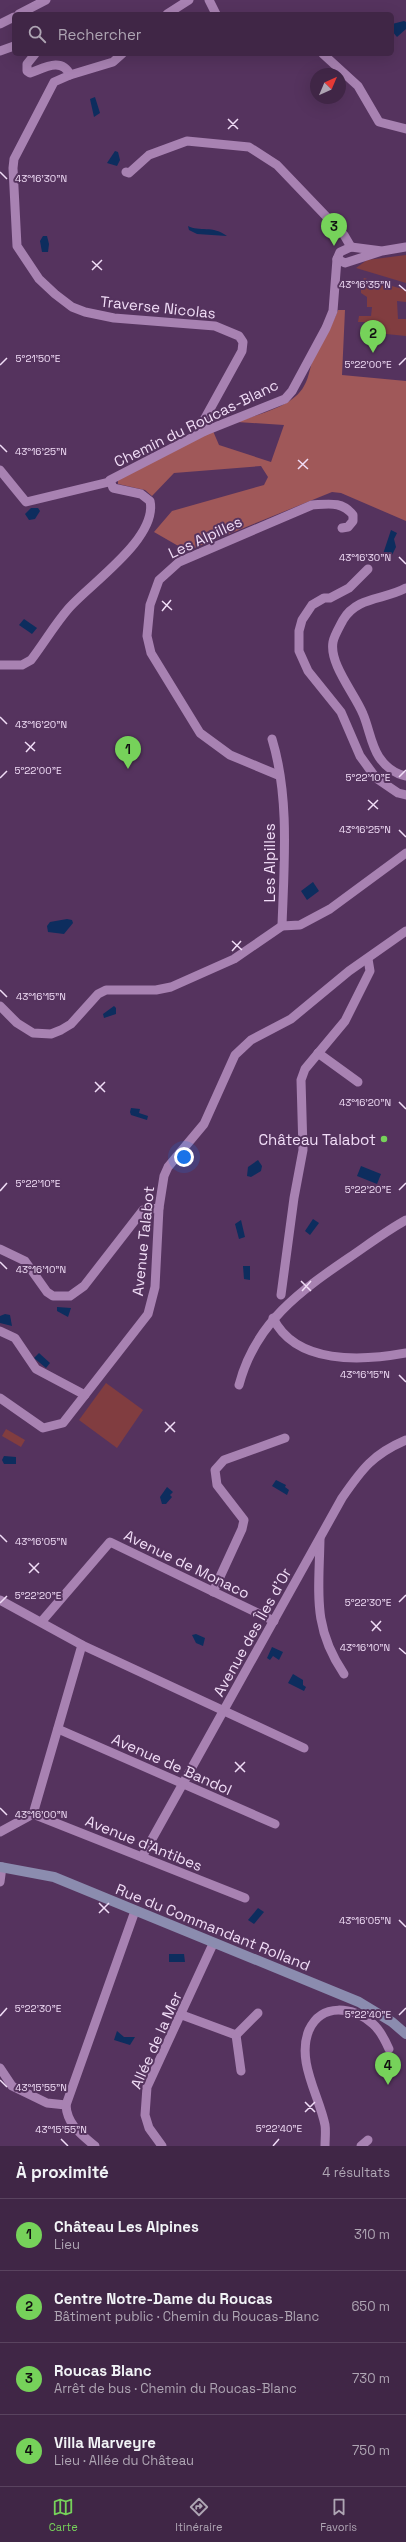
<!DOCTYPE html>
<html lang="fr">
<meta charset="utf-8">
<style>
:root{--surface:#402646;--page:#4b3251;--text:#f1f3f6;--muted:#aea5b3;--line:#59435f;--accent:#76d25a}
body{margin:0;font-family:"Space Grotesk",sans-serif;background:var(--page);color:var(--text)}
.compass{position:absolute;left:310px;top:68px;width:36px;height:36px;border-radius:50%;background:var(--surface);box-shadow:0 4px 16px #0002;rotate:44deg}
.you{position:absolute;left:184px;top:1157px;width:14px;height:14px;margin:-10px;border:3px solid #fff;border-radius:50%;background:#1a73e8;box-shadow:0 0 0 6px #1a73e833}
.badge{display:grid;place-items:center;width:26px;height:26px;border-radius:50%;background:var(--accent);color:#111;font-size:13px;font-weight:700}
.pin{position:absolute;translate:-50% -33px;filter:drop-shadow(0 1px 2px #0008)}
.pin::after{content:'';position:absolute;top:21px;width:14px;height:12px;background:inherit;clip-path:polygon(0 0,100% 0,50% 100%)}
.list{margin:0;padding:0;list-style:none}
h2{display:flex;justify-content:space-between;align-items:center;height:52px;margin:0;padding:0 16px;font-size:17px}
h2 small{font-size:13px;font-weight:400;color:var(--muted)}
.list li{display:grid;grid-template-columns:26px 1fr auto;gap:12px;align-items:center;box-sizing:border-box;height:72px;padding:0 16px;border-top:1px solid var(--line)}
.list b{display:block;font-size:15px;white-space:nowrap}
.list p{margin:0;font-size:13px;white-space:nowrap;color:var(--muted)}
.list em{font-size:13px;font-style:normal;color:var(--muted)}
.icon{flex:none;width:22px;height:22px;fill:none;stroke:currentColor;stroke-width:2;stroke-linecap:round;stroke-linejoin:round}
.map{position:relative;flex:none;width:406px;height:2146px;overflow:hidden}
.search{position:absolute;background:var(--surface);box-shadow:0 4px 16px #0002;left:12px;right:12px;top:12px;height:44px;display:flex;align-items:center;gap:10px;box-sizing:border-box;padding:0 14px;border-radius:6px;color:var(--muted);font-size:15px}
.sheet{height:340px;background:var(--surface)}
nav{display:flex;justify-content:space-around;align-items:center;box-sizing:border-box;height:56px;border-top:1px solid var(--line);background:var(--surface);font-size:11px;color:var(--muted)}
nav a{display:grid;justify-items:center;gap:2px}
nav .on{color:var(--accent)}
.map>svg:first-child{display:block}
</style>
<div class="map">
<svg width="406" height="2146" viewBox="0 0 406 2146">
<rect width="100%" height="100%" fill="#55335e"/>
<g fill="#813d40">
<path d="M406 255V283L356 268 367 260Z"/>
<path d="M364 278 406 290V302L397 301 398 319H406V336L366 332 365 322H358L359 316H371L372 307H367V297L361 293V283Z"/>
<path d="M106 1383 143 1410 117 1448 79 1420Z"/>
<path d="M6 1429 25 1440 21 1447 2 1436Z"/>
</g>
<path fill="#a05859" d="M338 310H345L342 375 406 381V521L341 493 332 492 187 551 154 532 172 511 264 485 268 477 261 466 174 473 152 496 145 490 118 484V479L213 431 219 445 271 462 284 425 237 422C258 414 293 407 304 386 310 376 310 364 315 354 323 338 332 327 338 310Z"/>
<g fill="#0d2d5e">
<path d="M404 21 406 22V29L397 37 392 31V24Z"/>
<path d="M95 97 100 113 94 117 90 99Z"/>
<path d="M115 151 118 152 120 160 117 166 107 163Z"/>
<path d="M188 226C199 232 213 225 227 236L197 234 189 230Z"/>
<path d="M43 236H47L49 244 48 252H42L40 241Z"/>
<path d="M31 508H38L40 511 35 519 29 520 25 514Z"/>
<path d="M391 530 397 533 394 539 396 547 391 557 386 559 383 554Z"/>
<path d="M24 619 37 628 32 634 19 625Z"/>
<path d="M313 882 319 891 307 900 301 891Z"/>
<path d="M67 919 72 920 73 923 64 934 48 932 47 926 50 922Z"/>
<path d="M114 1006 116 1008V1014L104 1018 103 1014Z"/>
<path d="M131 1108 140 1109 139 1113 148 1116 147 1120 131 1115 130 1112Z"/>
<path d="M258 1160 262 1166 261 1171 251 1177 247 1176 248 1167Z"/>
<path d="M361 1166 381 1174 377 1184 357 1176Z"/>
<path d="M313 1219 319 1223 310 1235 305 1231Z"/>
<path d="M241 1220 245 1237 239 1239 235 1224Z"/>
<path d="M243 1266H250V1280L244 1279Z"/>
<path d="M57 1307 71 1308 68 1317 57 1311Z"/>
<path d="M5 1314 10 1315 12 1326 0 1323V1316Z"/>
<path d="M39 1353 50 1363 46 1368 34 1358Z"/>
<path d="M4 1456 16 1457V1464H4L2 1460Z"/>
<path d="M276 1480 286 1485 285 1487 289 1490 287 1495 272 1486Z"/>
<path d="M167 1487 173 1492 170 1495 172 1497 166 1504H162L160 1497Z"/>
<path d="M196 1634 205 1638 203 1646 196 1643 192 1635Z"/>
<path d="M272 1647 283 1652 279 1660 273 1656 270 1660 267 1658Z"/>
<path d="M293 1674 303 1680V1685L306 1687 304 1691 288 1683Z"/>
<path d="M258 1908 264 1912 254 1924 248 1920Z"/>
<path d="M169 1954H184L185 1962H169Z"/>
<path d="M117 2031 124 2037H135L130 2045 114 2040Z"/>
</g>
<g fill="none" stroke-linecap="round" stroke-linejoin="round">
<g stroke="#a882b2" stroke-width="9">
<path d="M209 0 216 14"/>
<path d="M19 14 46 0"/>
<path d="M167 14 189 0"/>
<path d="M0 24 14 17"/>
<path d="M0 51 14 46"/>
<path d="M35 54 27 64V71L30 73C44 68 62 57 70 75L54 82 14 159 13 168 17 246 39 279 55 294 72 307 85 312 114 318 215 326 239 336 243 342 242 351 204 420 205 431"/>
<path d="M323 54 358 86 379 122 406 129"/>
<path d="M70 75 113 62 122 54"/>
<path d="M126 172 129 173 149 155 187 141 249 147 277 165 344 235 351 247"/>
<path d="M382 251 351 247 340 252 337 259 345 263 382 251 406 247"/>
<path d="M0 470 26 502 109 482"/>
<path d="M368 569 349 588 330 598H324L312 605 302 620 299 631V651L308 671 341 712 360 756 376 778 398 793 406 795"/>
<path d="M406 588C385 600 357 596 343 620 340 626 334 636 333 642 329 664 355 694 363 714 369 728 371 745 379 757 385 766 395 774 406 776"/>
<path d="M0 665H22L31 660C44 643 55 624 69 608 91 583 158 538 150 501L141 494 113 488 110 480 205 431 285 399 292 391 326 328 333 311 337 259"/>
<path d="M272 739C290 798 284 865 282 926"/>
<path d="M278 775 230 755 200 733 151 653 147 636 150 605 159 580 179 562 312 505C329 504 342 501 353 515V521L348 527 342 528"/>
<path d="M0 1006 17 1023 33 1033 51 1034 61 1030 71 1024 98 994 106 990H156L171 987 234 959 282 926 300 925 330 909 406 853"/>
<path d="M318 1053 358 1082"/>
<path d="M0 1249 25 1261 47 1292 53 1296H70L84 1286 143 1210 159 1208"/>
<path d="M281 1295 294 1198 303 1150 301 1080 305 1069 345 1021 370 971 368 959"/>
<path d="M273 1318C296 1365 362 1361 406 1353"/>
<path d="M0 1331 15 1338 36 1369 85 1395"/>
<path d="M239 1385C255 1323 300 1291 350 1257 369 1244 386 1231 406 1220"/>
<path d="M0 1398 43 1428 63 1423 148 1314 155 1287 159 1208 164 1176 168 1167 204 1124 235 1055 251 1040 291 1019 349 971 406 931"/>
<path d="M320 1539C319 1593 312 1627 344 1674"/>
<path d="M213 1592 242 1529 244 1520 217 1485 215 1470 224 1460 285 1438"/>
<path d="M0 1600 82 1645 304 1748"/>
<path d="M42 1621 110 1542 274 1621"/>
<path d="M58 1729 275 1824"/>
<path d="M33 1814 245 1898"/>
<path d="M0 1832 33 1814 82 1645"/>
<path d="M142 1857 342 1498C362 1469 373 1454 406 1440"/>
<path d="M0 1882 2 1867"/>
<path d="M182 2015 236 2035 241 2071"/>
<path d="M236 2035 258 2013"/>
<path d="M0 2068 12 2086 47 2103 66 2105"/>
<path d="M95 2146C82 2135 67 2125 66 2105L135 1911"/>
<path d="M162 2146 149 2128 145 2115 147 2087 213 1944"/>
<path d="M325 2146C325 2139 326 2131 325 2125 319 2095 296 2061 309 2030 322 2002 353 2007 373 2024 380 2030 385 2040 389 2049"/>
<path d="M361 2146 368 2140"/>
</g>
<path stroke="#8b8caf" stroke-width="10" d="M0 1867 54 1877 359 2002 392 2022 406 2034"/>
</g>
<path fill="none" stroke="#f1ddf7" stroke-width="1.5" d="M228 119 238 129M228 129 238 119M0 172 7 179M92 261 102 270M92 270 102 260M399 285 406 291M0 365 7 358M399 365 406 358M0 445 7 452M298 460 308 469M298 469 308 459M399 557 406 564M162 601 172 610M162 611 171 600M0 717 7 724M25 742 35 751M26 752 35 742M399 777 406 770M0 778 7 771M368 800 378 809M368 810 378 800M399 830 406 837M232 941 242 950M232 951 241 941M0 990 7 997M95 1082 105 1092M95 1092 105 1082M399 1102 406 1109M399 1190 406 1183M0 1191 7 1183M0 1262 7 1269M301 1281 311 1291M302 1291 311 1281M399 1375 406 1382M165 1422 175 1432M165 1432 175 1422M0 1535 7 1542M29 1563 39 1573M29 1573 39 1563M399 1602 406 1595M0 1603 7 1596M371 1621 381 1631M372 1631 381 1621M399 1648 406 1654M235 1762 245 1772M235 1772 245 1762M0 1808 7 1815M99 1903 109 1913M99 1913 109 1903M399 1920 406 1927M399 2015 406 2008M0 2016 7 2008M0 2080 7 2087M305 2102 315 2112M305 2112 315 2102M61 2139 68 2146M273 2146 279 2139"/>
<circle fill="#76d25a" stroke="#55335e" stroke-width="1.5" cx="384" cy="1139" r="4"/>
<g text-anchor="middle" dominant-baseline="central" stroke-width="4" stroke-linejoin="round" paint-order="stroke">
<g font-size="15" fill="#f1ddf7" stroke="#55335e">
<text transform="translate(158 307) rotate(6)">Traverse Nicolas</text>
<text transform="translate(196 423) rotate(-26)">Chemin du Roucas-Blanc</text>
<text transform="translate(205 537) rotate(-25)">Les Alpilles</text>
<text transform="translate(269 863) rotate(-90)">Les Alpilles</text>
<text transform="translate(143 1241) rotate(-84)">Avenue Talabot</text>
<text transform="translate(187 1564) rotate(26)">Avenue de Monaco</text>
<text transform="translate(252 1632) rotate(-61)">Avenue des Îles d'Or</text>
<text transform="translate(172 1764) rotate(24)">Avenue de Bandol</text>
<text transform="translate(144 1843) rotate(22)">Avenue d'Antibes</text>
<text transform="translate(213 1927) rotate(22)">Rue du Commandant Rolland</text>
<text transform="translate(156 2040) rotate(-66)">Allée de la Mer</text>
</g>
<g font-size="15" fill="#f1ddf7" stroke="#55335e" text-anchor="end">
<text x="376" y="1139">Château Talabot</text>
</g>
</g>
<g font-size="10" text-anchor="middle" fill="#f1ddf7" stroke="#55335e" stroke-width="4" stroke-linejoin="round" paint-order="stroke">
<text x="41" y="182">43°16'30"N</text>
<text x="365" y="288">43°16'35"N</text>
<text x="38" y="362">5°21'50"E</text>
<text x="368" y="368">5°22'00"E</text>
<text x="41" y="455">43°16'25"N</text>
<text x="365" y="561">43°16'30"N</text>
<text x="41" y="728">43°16'20"N</text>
<text x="38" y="774">5°22'00"E</text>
<text x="368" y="781">5°22'10"E</text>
<text x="365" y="833">43°16'25"N</text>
<text x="41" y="1000">43°16'15"N</text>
<text x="365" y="1106">43°16'20"N</text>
<text x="38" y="1187">5°22'10"E</text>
<text x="368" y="1193">5°22'20"E</text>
<text x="41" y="1273">43°16'10"N</text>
<text x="365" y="1378">43°16'15"N</text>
<text x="41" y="1545">43°16'05"N</text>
<text x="38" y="1599">5°22'20"E</text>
<text x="368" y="1606">5°22'30"E</text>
<text x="365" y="1651">43°16'10"N</text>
<text x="41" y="1818">43°16'00"N</text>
<text x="365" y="1924">43°16'05"N</text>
<text x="38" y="2012">5°22'30"E</text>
<text x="368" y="2018">5°22'40"E</text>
<text x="41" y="2091">43°15'55"N</text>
<text x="279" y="2132">5°22'40"E</text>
<text x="61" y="2133">43°15'55"N</text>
</g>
</svg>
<svg class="compass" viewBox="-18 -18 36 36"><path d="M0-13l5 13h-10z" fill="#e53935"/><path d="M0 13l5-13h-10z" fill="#aea5b3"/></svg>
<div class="you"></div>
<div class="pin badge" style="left:128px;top:769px">1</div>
<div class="pin badge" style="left:373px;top:353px">2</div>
<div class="pin badge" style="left:334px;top:246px">3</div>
<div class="pin badge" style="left:388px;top:2085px">4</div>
<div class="search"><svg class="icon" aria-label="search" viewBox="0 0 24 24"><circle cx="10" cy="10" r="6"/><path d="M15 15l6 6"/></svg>Rechercher</div>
</div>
<section class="sheet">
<h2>À proximité<small>4 résultats</small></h2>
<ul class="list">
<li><span class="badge">1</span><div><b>Château Les Alpines</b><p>Lieu</p></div><em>310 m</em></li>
<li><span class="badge">2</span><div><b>Centre Notre-Dame du Roucas</b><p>Bâtiment public · Chemin du Roucas-Blanc</p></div><em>650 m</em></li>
<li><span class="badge">3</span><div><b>Roucas Blanc</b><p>Arrêt de bus · Chemin du Roucas-Blanc</p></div><em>730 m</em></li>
<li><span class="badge">4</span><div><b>Villa Marveyre</b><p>Lieu · Allée du Château</p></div><em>750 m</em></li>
</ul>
</section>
<nav>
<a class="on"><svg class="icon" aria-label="map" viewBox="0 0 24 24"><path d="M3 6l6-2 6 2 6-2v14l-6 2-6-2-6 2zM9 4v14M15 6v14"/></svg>Carte</a>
<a><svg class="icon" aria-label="directions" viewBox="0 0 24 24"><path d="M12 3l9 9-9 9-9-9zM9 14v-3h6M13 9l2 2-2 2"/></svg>Itinéraire</a>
<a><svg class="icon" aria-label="saved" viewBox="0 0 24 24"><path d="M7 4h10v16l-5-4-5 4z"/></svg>Favoris</a>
</nav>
